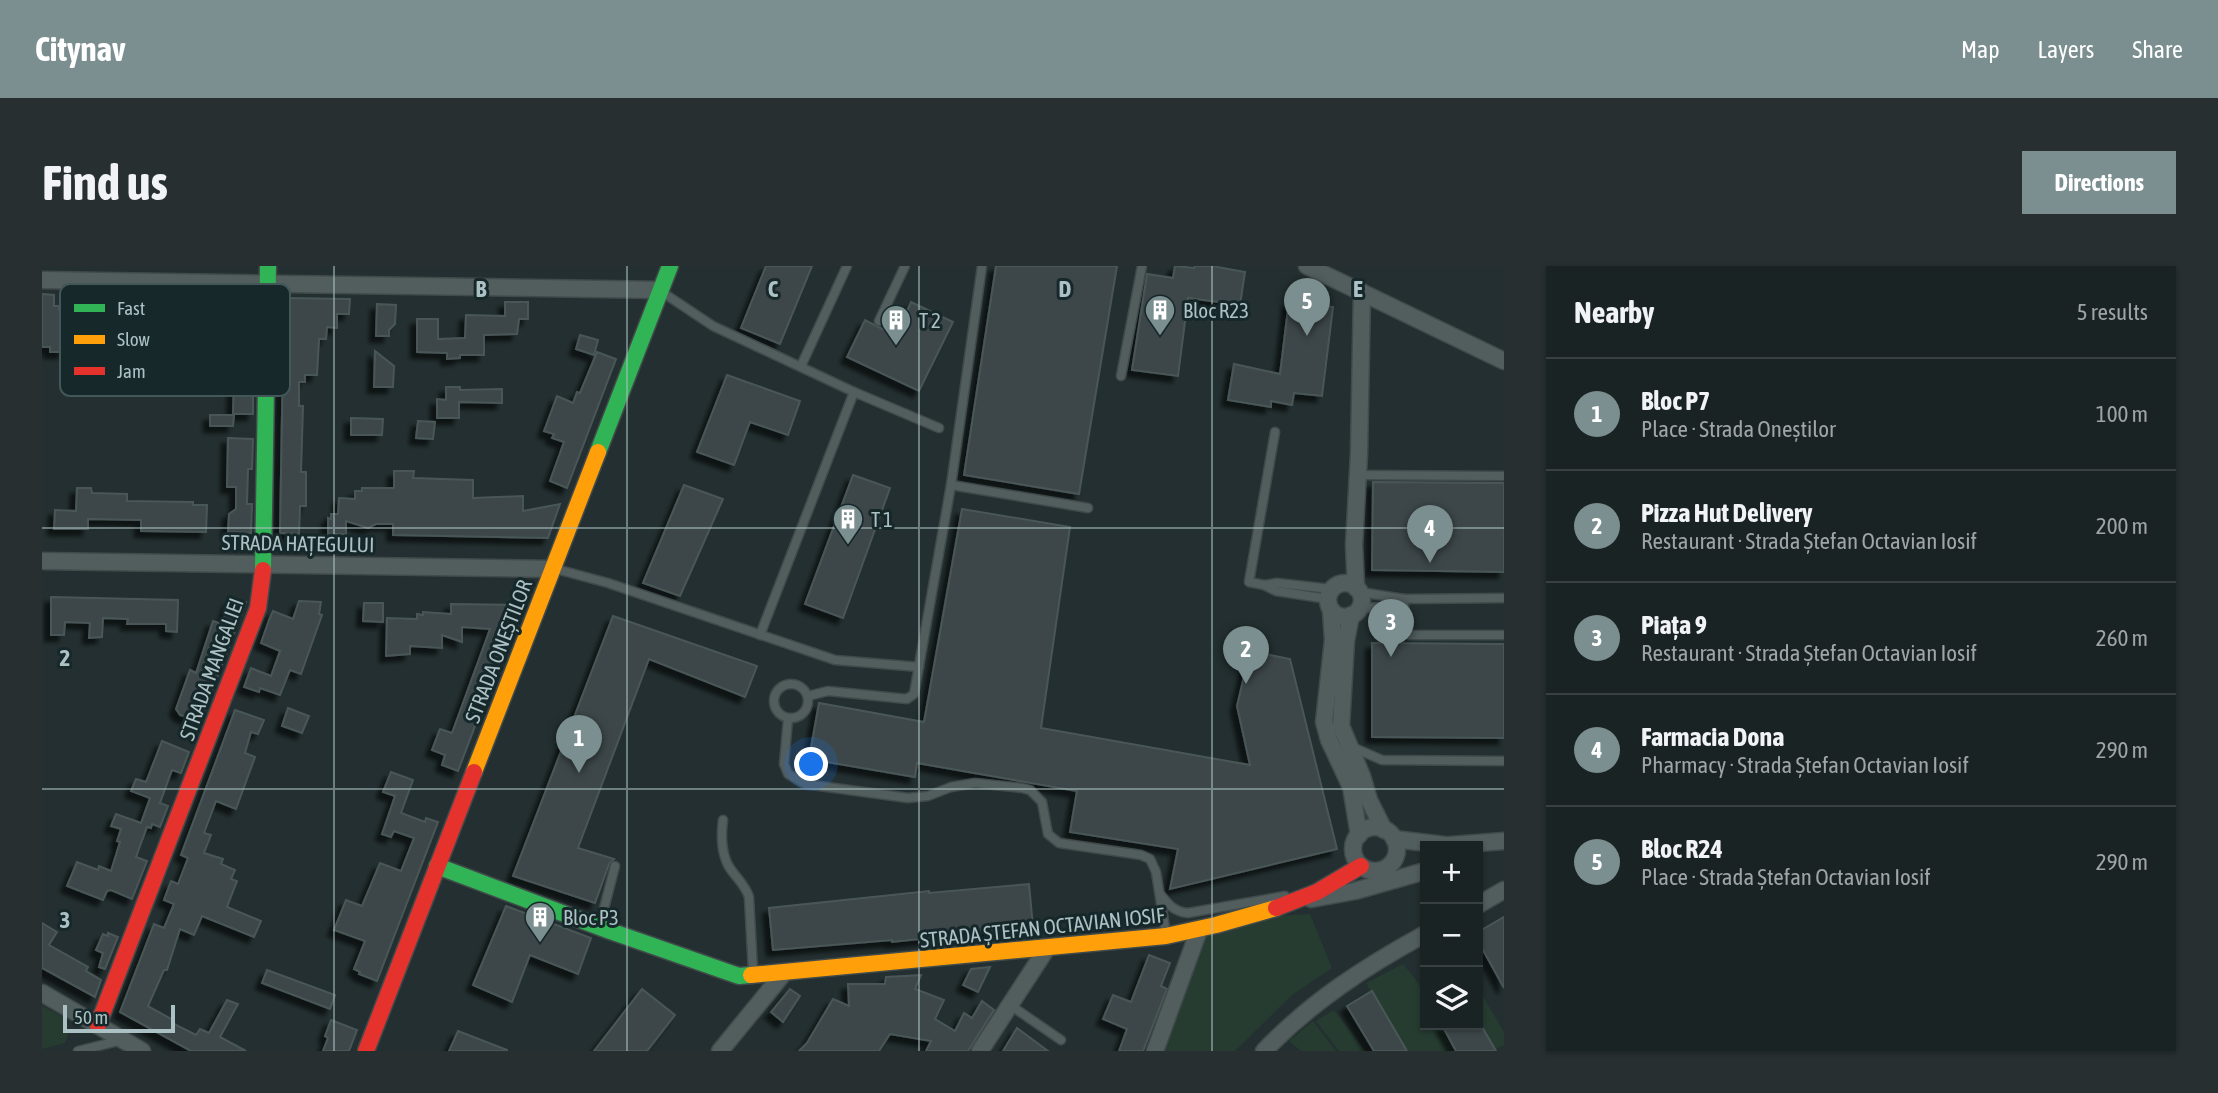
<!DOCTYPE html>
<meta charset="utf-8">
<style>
:root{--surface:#1a2324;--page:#272f31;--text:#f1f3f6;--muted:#9fa4a6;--line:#384041;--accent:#7b8e90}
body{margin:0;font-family:"Asap Condensed",sans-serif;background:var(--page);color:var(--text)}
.controls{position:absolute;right:21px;bottom:21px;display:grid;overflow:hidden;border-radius:0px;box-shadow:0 2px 5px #0004}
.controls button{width:63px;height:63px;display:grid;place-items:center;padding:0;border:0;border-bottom:2px solid var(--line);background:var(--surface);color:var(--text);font:35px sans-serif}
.scale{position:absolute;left:21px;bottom:18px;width:112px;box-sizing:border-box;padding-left:7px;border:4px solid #abc1c3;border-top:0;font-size:19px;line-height:24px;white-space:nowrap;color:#abc1c3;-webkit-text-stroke:5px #17282a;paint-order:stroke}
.you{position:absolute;left:770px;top:499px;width:24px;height:24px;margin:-18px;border:5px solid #fff;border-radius:50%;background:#1a73e8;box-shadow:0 0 0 10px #1a73e833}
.badge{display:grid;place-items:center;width:46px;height:46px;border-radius:50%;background:var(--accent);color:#fff;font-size:23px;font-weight:700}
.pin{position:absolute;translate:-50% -58px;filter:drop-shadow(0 2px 4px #0008)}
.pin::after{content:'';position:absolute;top:37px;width:24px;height:21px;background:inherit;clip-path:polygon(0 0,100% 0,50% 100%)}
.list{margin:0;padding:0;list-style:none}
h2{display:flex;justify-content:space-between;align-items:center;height:91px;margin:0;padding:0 28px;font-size:30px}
h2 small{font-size:23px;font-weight:400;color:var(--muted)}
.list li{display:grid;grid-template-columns:46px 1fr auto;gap:21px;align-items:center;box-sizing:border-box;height:112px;padding:0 28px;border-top:2px solid var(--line)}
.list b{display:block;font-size:26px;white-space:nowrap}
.list p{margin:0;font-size:23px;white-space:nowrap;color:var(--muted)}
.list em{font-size:23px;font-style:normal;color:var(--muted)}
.icon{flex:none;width:38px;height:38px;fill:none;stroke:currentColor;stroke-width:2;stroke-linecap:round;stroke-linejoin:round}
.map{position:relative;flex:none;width:1462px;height:785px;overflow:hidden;border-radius:0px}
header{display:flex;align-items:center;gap:42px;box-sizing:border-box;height:98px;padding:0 35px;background:var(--accent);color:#fff}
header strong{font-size:33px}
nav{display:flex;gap:38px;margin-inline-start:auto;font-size:24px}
.intro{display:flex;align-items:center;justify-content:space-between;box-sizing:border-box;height:168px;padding:0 42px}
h1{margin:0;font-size:49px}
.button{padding:18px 32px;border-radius:0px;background:var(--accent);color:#fff;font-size:24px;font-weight:700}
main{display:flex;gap:42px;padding:0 42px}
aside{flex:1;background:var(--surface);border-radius:0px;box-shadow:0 2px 5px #0004}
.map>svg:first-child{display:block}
</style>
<header>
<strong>Citynav</strong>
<nav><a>Map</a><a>Layers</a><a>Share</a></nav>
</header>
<div class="intro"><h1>Find us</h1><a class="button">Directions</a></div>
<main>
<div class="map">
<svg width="1462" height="785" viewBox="0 0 1462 785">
<defs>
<filter id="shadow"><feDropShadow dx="-6" dy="6" stdDeviation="2" flood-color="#0009"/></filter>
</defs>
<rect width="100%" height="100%" fill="#232f30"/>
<g fill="#263c31">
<path d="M1268 648 1290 702 1250 729 1193 785H1113L1151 680 1168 664 1228 650Z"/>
<path d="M1361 698C1382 722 1383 728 1383 759H1400L1414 785H1365L1324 717Z"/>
<path d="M1436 722 1462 766V779L1451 785 1452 782 1436 753Z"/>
<path d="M0 740 24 752 27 766 23 777 0 783Z"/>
<path d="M1292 744 1323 785H1297L1274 755Z"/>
<path d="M1271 755 1294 785H1259L1247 775Z"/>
</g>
<g fill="#3d4748" stroke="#4a5758" stroke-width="2" filter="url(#shadow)">
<path d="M724 0H770L738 78 699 62Z"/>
<path d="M954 0H1075L1037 228 922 209Z"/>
<path d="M1133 0 1152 2 1153 0H1170L1203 6 1198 39 1146 32 1136 110 1090 104 1105 8 1131 12Z"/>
<path d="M0 28 12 29V40H17V44H60V30H109V47H99V56H78V58H71V61L53 60V63H48L47 74H22V86H8V81H0Z"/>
<path d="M242 32 308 33 307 48H295V62L285 61 284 73H277L275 109H263V116H257V140H261L259 206H264V240H258L257 268 238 267Z"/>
<path d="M1247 35 1291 41 1280 130 1252 127 1250 139 1229 135V141L1186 134 1192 98 1238 108Z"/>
<path d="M463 36H486V53H477L475 68 442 69V89H418V92L405 93V87L375 86V53H396V73L423 72 424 49 463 50Z"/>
<path d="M869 36 911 56 877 125 805 91 823 54 854 70Z"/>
<path d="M335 38 354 39 353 58 347 64V70H334Z"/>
<path d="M538 69 556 74 552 89 534 83Z"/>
<path d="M333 85 352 100 351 121H332Z"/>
<path d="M555 86 574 93 525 222 508 215 522 176 510 172 512 168 502 165 515 130 531 137 535 126 538 127Z"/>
<path d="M685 109 758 135 746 169 708 156 692 199 655 186Z"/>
<path d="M192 110 211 111V148H191Z"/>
<path d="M404 121H418V124L460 123V137L417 136V152H395V133L404 134Z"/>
<path d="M168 149H192L191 160H168Z"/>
<path d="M309 152 341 153 340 169H309Z"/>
<path d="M376 155 393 156 391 173 374 172Z"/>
<path d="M186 172 211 173 210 203H206L205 238H210L209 267 186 266 187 248 194 243V221H185Z"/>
<path d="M352 205H372L371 212 431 214V232L481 230V245L518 238 506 272 351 269V258H334L326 262 304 255V268H286V252L289 253V248H296L297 232 313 233V225H320V222H352Z"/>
<path d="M811 209 848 222 801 352 763 338Z"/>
<path d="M1331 216 1462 217V306L1330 304Z"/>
<path d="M642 219 681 233 638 330 601 317Z"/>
<path d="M35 222H49L50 227 85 228V235L151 236V239H165L164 266 99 265V254L46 253V263H12L13 244 34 245Z"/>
<path d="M920 243 1028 261 999 462 1208 499 1195 440 1208 385 1248 393 1295 583 1128 623 1136 583 1028 566 1035 525 875 497 873 511 767 493 777 437 882 456Z"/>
<path d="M9 331 136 334 135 366 124 365V358H85L86 353 61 352 60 371 47 372 48 357 23 356 22 369H9Z"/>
<path d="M188 334 204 336 203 339 158 456 138 449 134 443 148 404 154 407 171 355 180 358Z"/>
<path d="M257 335 279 336 277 348 280 349 259 408 248 404 238 429 218 422 217 426 202 421 209 402 229 410 238 385 219 377 227 354 231 345 251 353Z"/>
<path d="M322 337H341V356L321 355Z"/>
<path d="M409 338 479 339 416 505 400 499 403 489 390 484 398 463 410 467 448 363 420 361V376L400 369V382L368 380V388L344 390 345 352 375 353V348L381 349V346L409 348Z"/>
<path d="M571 350 715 400 703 431 607 393 536 582 572 593 567 598 553 637 471 610Z"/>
<path d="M1330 377 1462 378V472L1330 471Z"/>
<path d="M246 442 267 450 260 467 240 460Z"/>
<path d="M193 444 222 454 216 468 209 466 203 487 213 491 194 543 174 535 162 567 169 569 162 587 181 593 179 598 193 604 189 613 195 615 185 641 219 655 212 671 160 650 152 669 138 663 125 704H122L106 740 131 754 130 757 154 769 158 763 167 767 185 734 196 738 178 771 204 785H149L78 746 112 658 122 662 132 638 122 634 129 615 136 618 146 592 139 589Z"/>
<path d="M120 475 147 486 139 507 130 504 118 537 126 540 118 561 110 558 109 562 105 561 94 591 105 595 90 633 69 624 65 625 61 634 25 620 35 596 56 604 57 600 69 605 78 576 75 575 79 563 69 560 74 548 99 557 108 532 89 525 94 513 104 516Z"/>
<path d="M349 506 371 514 359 547 383 556 384 552 396 556 335 715 317 708 318 706 312 703 323 675 292 664 304 634 320 640 338 597 359 605 372 572 352 565 349 571 340 568 353 530 341 526Z"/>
<path d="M987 618 991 661 850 676V674L731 684 727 642 887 625V627Z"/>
<path d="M464 640 549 672 536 708 488 689 470 736 431 719Z"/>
<path d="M1462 651V722L1436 675V666Z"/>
<path d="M0 657 15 666 7 679 46 701 44 705 59 714 53 731 0 702Z"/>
<path d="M66 667 76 671 63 703 57 701 61 687 54 684 61 668 66 670Z"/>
<path d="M1107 689 1128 697 1119 720 1125 723 1101 785H1077L1085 763 1061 753 1071 729 1089 736Z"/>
<path d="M948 701 936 726 921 719 929 703Z"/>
<path d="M225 704 293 729 288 743 220 717Z"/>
<path d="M879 709 873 723 902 734 893 753 913 765 922 747 930 752 940 735 952 744 926 785H884L889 775 848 768 837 785H757L765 777 791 733 807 740 806 718H843L844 711Z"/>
<path d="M600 723 633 749 605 785H552Z"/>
<path d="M748 723 758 730 741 756 729 746Z"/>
<path d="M1330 725 1365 785H1332L1305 740Z"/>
<path d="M289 754 315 764 307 785H281L286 772 283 770Z"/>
<path d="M1400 759H1439L1454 785H1414Z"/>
<path d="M975 762 1006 785H961Z"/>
<path d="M416 765 465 784V785H407Z"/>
</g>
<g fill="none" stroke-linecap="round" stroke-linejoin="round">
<g stroke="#414a4b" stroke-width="11">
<g id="lane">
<path d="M620 26 671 60 812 126 897 162"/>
<path d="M837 55 863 0"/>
<path d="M759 100 805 0"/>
<path d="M1079 110 1100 0"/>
<path d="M1233 166 1207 316 1222 319 1234 325 1286 333"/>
<path d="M1316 209 1462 210"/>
<path d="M909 219 1046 242"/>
<path d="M514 303 566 317 793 394 877 401"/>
<path d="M1223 319 1235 317 1289 323"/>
<path d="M1318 326 1362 333 1462 332"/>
<path d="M1362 333 1363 366 1368 369H1462"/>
<path d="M1317 342 1348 341 1362 333"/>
<path d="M718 369 812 126"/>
<circle cx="749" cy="435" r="17"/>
<path d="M766 430 786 425 865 433 872 428 909 219 940 0"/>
<path d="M746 453 742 498 746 508 763 518 866 532 886 530 909 521 933 517 980 522 988 524 1000 536 1006 568 1017 577 1099 589 1108 593 1114 606 1124 668"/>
<path d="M1310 481 1340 494 1462 495"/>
<path d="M681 554C679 569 679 585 686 599 692 610 703 618 707 631L711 706"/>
<path d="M1118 628C1126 638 1132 646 1146 647L1243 630"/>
<path d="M558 658 573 600"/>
<path d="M968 739 1019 774"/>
<path d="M36 785 80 774"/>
</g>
</g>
<g stroke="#414a4b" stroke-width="19">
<g id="street">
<path d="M1265 0 1462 95"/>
<path d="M0 14 618 24"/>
<path d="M0 295 511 303"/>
<circle cx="1303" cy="334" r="17"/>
<path d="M1314 322 1312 279 1317 188 1320 26"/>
<path d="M1289 344 1291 374 1282 456 1287 474 1309 521 1317 569"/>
<path d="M1309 349 1304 375 1299 460 1320 510 1327 534 1342 564"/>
<circle cx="1333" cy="583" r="22"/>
<path d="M1352 573 1402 579"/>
<path d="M1397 580 1462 575"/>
<path d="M1269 633 1313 625 1383 605"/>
<path d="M1436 639 1462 624"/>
<path d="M0 727 100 785"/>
<path d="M678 785 741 708"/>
<path d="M938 785 1005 682"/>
<path d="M1113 785 1157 664"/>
<path d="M1222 785C1269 736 1324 700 1383 668"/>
</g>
</g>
<g stroke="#414a4b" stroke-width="19">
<g id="fast">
<path d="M556 186 628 0"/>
<path d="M221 304 226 0"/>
<path d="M395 600 568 665 697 710 709 709"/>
</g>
</g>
<g stroke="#414a4b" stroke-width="19">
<g id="slow">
<path d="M432 506 556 186"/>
<path d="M709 709 1124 670 1174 659 1234 642"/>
</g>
</g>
<g stroke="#414a4b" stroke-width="19">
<g id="jam">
<path d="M1234 642 1275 626 1319 600"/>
<path d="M56 759 216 342 221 304"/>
<path d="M324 785 432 506"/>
</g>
</g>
<use href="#lane" stroke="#525d5e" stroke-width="8"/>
<use href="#street" stroke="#525d5e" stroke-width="16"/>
<use href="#fast" stroke="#30b455" stroke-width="16"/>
<use href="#slow" stroke="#ff9f0a" stroke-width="16"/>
<use href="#jam" stroke="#e5322d" stroke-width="16"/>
</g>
<path fill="none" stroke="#abc1c3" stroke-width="2" stroke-opacity="0.55" d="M292 0V785M585 0V785M877 0V785M1170 0V785M0 262H1462M0 523H1462"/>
<defs>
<g id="building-pin" transform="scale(1.575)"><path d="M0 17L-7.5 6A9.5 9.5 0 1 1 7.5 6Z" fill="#7b8e90" stroke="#17282a"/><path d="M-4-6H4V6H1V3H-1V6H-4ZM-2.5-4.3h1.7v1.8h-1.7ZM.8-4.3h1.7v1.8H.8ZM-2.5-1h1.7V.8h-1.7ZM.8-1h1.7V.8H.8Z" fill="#fff"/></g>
</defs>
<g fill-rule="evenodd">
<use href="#building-pin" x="1118" y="44"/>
<use href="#building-pin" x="854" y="54"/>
<use href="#building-pin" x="806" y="253"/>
<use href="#building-pin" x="498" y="651"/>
</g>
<g text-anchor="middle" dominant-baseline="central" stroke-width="6" stroke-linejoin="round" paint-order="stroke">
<g font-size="21" fill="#abc1c3" stroke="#17282a" text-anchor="start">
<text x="1141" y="44">Bloc R23</text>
<text x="877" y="54">T 2</text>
<text x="829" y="253">T 1</text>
<text x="521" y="651">Bloc P3</text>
</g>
<g font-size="21" fill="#abc1c3" stroke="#17282a">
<text transform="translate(256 277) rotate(1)">STRADA HAȚEGULUI</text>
<text transform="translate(456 385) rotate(-69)">STRADA ONEȘTILOR</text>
<text transform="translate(169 403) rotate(-70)">STRADA MANGALIEI</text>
<text transform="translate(1000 661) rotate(-6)">STRADA ȘTEFAN OCTAVIAN IOSIF</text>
</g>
</g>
<rect x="18" y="18" width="230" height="112" rx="10" fill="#17282a" stroke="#435658" stroke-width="2"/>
<rect x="32" y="38" width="31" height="8" fill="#30b455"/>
<rect x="32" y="69" width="31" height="9" fill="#ff9f0a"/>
<rect x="32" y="101" width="31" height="8" fill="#e5322d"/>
<g font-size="19" fill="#abc1c3">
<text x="75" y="49">Fast</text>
<text x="75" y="80">Slow</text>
<text x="75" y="112">Jam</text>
</g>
<g font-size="23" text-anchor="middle" font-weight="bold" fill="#abc1c3" stroke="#17282a" stroke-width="6" stroke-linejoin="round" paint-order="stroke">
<text x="439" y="31">B</text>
<text x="731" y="31">C</text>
<text x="1023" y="31">D</text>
<text x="1316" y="31">E</text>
<text x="23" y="400">2</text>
<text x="23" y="662">3</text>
</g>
</svg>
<div class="controls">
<button>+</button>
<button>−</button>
<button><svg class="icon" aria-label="layers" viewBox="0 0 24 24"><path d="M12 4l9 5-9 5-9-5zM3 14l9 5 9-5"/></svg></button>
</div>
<div class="scale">50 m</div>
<div class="you"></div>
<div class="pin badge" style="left:537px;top:507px">1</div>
<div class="pin badge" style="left:1204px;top:418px">2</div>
<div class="pin badge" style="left:1349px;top:391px">3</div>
<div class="pin badge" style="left:1388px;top:297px">4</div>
<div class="pin badge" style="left:1265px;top:70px">5</div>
</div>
<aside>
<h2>Nearby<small>5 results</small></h2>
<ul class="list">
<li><span class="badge">1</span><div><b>Bloc P7</b><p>Place · Strada Oneștilor</p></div><em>100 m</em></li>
<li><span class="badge">2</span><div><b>Pizza Hut Delivery</b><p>Restaurant · Strada Ștefan Octavian Iosif</p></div><em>200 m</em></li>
<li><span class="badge">3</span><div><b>Piața 9</b><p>Restaurant · Strada Ștefan Octavian Iosif</p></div><em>260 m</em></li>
<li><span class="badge">4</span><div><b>Farmacia Dona</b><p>Pharmacy · Strada Ștefan Octavian Iosif</p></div><em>290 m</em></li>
<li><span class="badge">5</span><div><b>Bloc R24</b><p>Place · Strada Ștefan Octavian Iosif</p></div><em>290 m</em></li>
</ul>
</aside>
</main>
